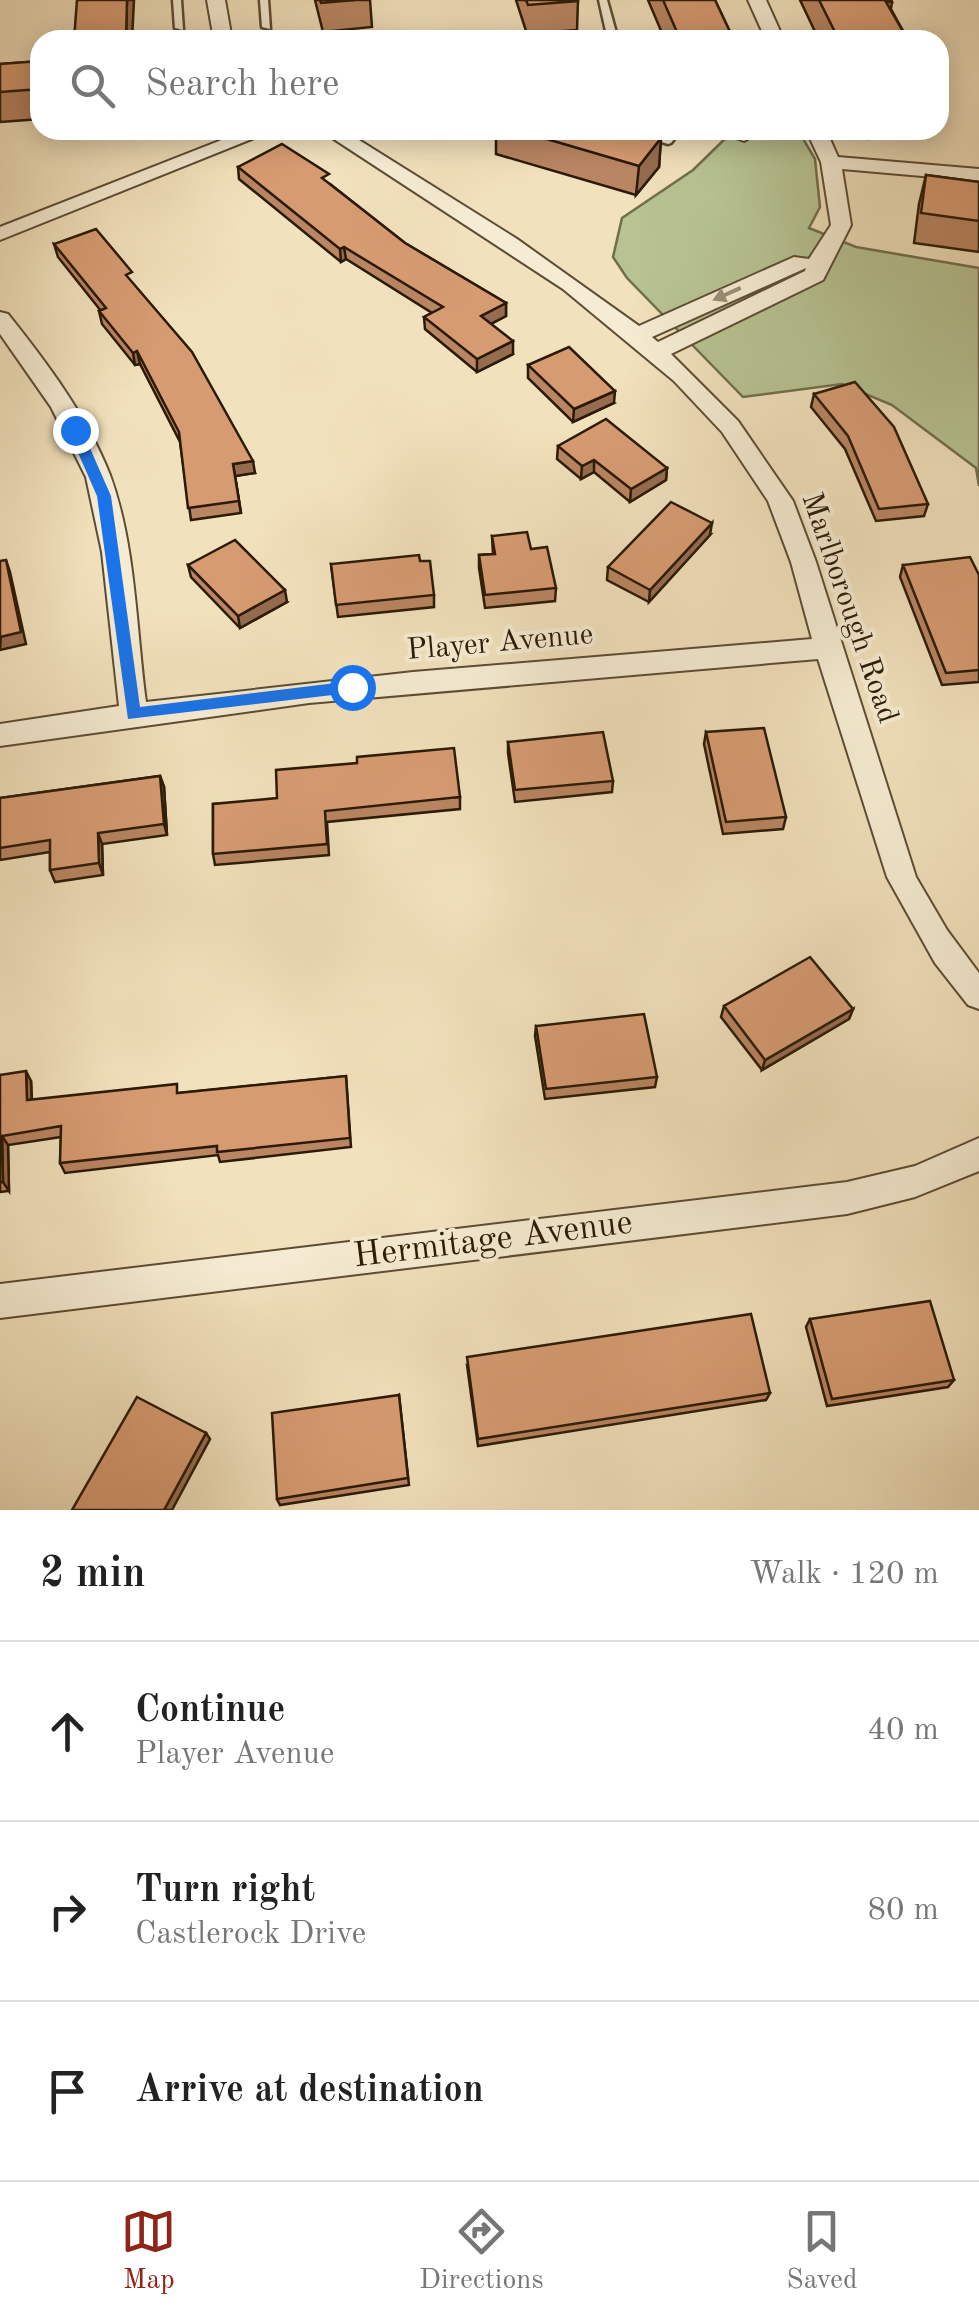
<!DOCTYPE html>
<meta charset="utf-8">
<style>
:root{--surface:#fff;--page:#f2f2f2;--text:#222;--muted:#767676;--line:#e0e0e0;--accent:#8f2418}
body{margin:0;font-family:"Old Standard TT",serif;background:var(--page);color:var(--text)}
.stop{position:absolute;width:30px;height:30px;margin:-22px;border:8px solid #1a73e8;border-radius:50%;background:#fff}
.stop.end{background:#1a73e8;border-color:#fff;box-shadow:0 2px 10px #0008}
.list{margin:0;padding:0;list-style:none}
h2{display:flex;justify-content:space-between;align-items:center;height:130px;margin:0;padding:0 40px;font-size:42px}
h2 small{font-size:32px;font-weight:400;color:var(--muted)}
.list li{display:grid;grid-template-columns:65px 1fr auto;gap:30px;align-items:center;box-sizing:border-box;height:180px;padding:0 40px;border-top:2px solid var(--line)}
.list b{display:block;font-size:38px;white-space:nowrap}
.list p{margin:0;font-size:32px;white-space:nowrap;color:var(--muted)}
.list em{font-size:32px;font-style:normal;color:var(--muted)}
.icon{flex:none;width:55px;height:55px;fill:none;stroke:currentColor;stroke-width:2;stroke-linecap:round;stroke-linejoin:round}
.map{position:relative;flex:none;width:979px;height:1510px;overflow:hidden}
.search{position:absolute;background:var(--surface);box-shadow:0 5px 25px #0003;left:30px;right:30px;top:30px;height:110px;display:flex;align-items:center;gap:25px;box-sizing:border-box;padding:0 35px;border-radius:30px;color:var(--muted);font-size:38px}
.sheet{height:670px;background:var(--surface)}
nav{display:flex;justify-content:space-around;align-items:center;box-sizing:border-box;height:140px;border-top:2px solid var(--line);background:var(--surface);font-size:28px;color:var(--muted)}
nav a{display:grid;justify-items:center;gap:5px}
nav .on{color:var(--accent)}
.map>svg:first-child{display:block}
</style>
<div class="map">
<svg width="979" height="1510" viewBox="0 0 979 1510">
<rect width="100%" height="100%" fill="#f1e1bc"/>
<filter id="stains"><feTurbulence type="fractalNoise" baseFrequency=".002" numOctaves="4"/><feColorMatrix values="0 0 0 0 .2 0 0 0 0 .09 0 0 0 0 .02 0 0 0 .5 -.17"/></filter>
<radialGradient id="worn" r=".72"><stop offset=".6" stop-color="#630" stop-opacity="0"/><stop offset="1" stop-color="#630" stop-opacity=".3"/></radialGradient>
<path fill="#b7c393" stroke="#716e4c" stroke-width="2.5" d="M734 130H798L815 159 820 207 809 228 856 247 979 268V486L976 468 892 405 842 384 743 397 627 278 613 257 622 218 693 170Z"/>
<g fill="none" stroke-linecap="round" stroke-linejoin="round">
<g stroke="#5c4c34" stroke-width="5">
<g id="service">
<path d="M173 0H181L183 30 175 28Z"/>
<path d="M260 0H268L270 29 262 27Z"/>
<path d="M599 0H607L618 40H608Z"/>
<path d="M624 130H640L666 137 671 130H681L671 143 668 144Z"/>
</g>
</g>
<g stroke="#5c4c34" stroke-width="4">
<g id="minor">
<path d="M207 0H225L232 40H214Z"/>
<path d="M748 0H766L784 40H766Z"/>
<path d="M247 130H274L0 240V227Z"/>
<path d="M320 130H343L517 239 639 326 794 257 809 259 831 225 821 162 806 130H826L838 157 979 169V181L842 169 851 225 823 280 671 354 738 421 793 501 816 562 916 877 947 930 979 973V1009L968 1005 935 963 887 877 818 659 309 703 0 746V724L119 706 102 552 86 477 51 407 0 334V312L8 314C47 363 87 416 110 475 136 546 136 628 146 702L413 672 812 639 791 562 768 501 722 432 674 381 563 289ZM806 268 805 271 658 342 652 337Z"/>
<path d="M715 130H748L754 135 744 141Z"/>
<path d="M979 1138V1171L915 1197 847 1214 0 1318V1284L847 1182 915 1166Z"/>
</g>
</g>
<use href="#service" fill="#f6ecd3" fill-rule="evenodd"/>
<use href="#minor" fill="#f6ecd3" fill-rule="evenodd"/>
</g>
<g fill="#b98562" stroke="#2b1a06" stroke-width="2.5">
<path d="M315 0H370L372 27 323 32Z"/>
<path d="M516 0H578L577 30 527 34Z"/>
<path d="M648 0H715L731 34 730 40H665Z"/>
<path d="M800 0H891L892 2 891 9 908 40H819Z"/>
<path d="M40 61V119L0 122V64Z"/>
<path d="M496 130H635L661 138 659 167 636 195 496 154Z"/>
<path d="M863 130H929L928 134 867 139Z"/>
<path d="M238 167 330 184 405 243 506 303V316L491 324 513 354 477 372 425 329 424 317 432 313 346 259 341 262 239 179Z"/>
<path d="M926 175 979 182V252L914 243 919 204Z"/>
<path d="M54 244 134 285 255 473 235 476 241 513 191 520 180 442 140 364 135 365 102 324 99 311H101L58 257Z"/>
<path d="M528 365 614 403 573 422 528 378Z"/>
<path d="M814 394 928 504 924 516 876 521 845 449 811 407Z"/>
<path d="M558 446 667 468 666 480 630 502 594 472 581 479 557 459Z"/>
<path d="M710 535 649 602 607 580 608 567Z"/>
<path d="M492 536 531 549 556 588 555 601 485 608 479 568V555L493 554Z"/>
<path d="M331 564 434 595V607L338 617Z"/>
<path d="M188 565 287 602 240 628 191 577Z"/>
<path d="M903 565 979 575V682L942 685 900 577Z"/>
<path d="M706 732 786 817 783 829 723 834 704 744Z"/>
<path d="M508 742 613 781 612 792 515 802 508 753Z"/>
<path d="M160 776 164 787 167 835 102 844 103 875 55 882 50 870V852L0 860V798Z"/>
<path d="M460 797V809L327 822 329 855 215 865 213 854V804Z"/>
<path d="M724 1006 853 1009 849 1019 762 1070 721 1017Z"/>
<path d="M536 1026 657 1077 655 1087 545 1099 535 1036Z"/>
<path d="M0 1075 31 1081 32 1100 180 1093 346 1076 351 1147 220 1162 218 1155 65 1173 60 1163 61 1137 8 1145 9 1191 0 1192Z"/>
<path d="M810 1319 954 1380 948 1387 827 1406 806 1327Z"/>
<path d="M467 1365 770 1393 766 1400 478 1446Z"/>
<path d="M399 1395 409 1485 280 1505 277 1499Z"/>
</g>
<g fill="#966c50" stroke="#2b1a06" stroke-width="2.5">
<path d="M127 0H134L132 40H126Z"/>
<path d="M661 138 659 167 636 195 639 166Z"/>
<path d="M344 247 346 259 341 262 340 249Z"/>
<path d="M506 303V316L481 329V316Z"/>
<path d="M513 341V354L477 372V359Z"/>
<path d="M137 351 140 364 135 365 133 353Z"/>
<path d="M615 391 614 403 573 422 574 409Z"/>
<path d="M594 460V472L581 479 582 466Z"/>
<path d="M253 461 255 473 235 476 241 513 233 464Z"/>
<path d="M667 468 666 480 630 502 631 489Z"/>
<path d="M712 523 710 535 649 602 650 590Z"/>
<path d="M6 560 10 572 26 644 0 650Z"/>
<path d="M285 590 287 602 240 628 238 616Z"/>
<path d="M160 776 164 787 167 835 164 824Z"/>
<path d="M98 833 102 844 103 875 99 863Z"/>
<path d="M853 1009 849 1019 762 1070 765 1060Z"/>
<path d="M26 1071 31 1081 32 1110 27 1100Z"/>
<path d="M2 1136 8 1145 9 1191 3 1182Z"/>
<path d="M206 1433 210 1439 172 1510H164Z"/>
</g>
<g fill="#d79b72" stroke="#2b1a06" stroke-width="2.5">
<path d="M77 0H127L126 40H74Z"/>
<path d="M320 0H355L321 3Z"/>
<path d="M526 0H578V1L528 5Z"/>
<path d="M663 0H715L731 34 680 39Z"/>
<path d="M819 0H891L892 2H886L908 40H839Z"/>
<path d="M40 61V89L0 92V64Z"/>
<path d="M516 130H635L661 138 639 166Z"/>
<path d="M282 144 329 174 322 178 405 243 506 303 481 316 513 341 477 359 424 317 443 307 344 247 340 249 238 167Z"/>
<path d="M926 175 979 182V221L921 213Z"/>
<path d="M96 229 132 272 126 275 192 352 253 461 233 464 239 501 188 508 179 432 137 351 133 353 99 311 106 308 54 244Z"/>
<path d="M569 347 615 391 574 409 528 365Z"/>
<path d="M855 382 894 427 928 504 879 509 848 436 814 394Z"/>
<path d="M606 419 667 468 631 489 594 460 582 466 558 446Z"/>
<path d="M671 502 712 523 650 590 608 567Z"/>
<path d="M527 532 531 549 547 547 556 588 485 595 479 555 495 554 492 536Z"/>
<path d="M235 540 285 590 238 616 188 565Z"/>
<path d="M419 555 420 561H430L434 595 336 605 331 564Z"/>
<path d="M970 557 979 575V670L946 673 903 565Z"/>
<path d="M6 560 21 632 0 637V561Z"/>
<path d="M764 728 786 817 726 822 706 732Z"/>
<path d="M603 732 613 781 515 790 508 742Z"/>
<path d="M454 748 460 797 325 811 327 844 213 854V804L277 798 276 770 357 763V757Z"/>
<path d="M160 776 164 824 98 833 99 863 50 870V840L0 848V798Z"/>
<path d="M810 957 853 1009 765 1060 724 1006Z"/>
<path d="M644 1014 657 1077 546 1089 536 1026Z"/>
<path d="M26 1071 27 1100 177 1084V1093L346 1076 350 1138 217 1152V1146L60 1163 61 1126 2 1136 3 1182H0V1075Z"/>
<path d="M930 1301 954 1380 832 1399 810 1319Z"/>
<path d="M751 1314 770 1393 478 1439 467 1357Z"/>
<path d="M399 1395 408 1478 277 1499 272 1413Z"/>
<path d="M137 1397 206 1433 164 1510H72Z"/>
</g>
<defs><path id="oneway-solid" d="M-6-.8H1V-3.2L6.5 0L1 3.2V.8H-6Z" transform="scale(2.5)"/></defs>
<use fill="#9b8e77" href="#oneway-solid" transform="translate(727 294) rotate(156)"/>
<path fill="#1a73e8" d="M70 427 82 430 111 496 140 707 352 681 358 683V692L128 719 97 496 68 430Z"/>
<g text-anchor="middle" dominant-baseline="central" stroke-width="8" stroke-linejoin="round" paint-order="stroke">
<g font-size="30" fill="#2b1a06" stroke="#f6ecd3">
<text transform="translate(849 608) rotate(71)">Marlborough Road</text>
<text transform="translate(500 643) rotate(-5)">Player Avenue</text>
</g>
<g font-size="35" fill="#2b1a06" stroke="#f6ecd3">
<text transform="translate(493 1240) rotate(-7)">Hermitage Avenue</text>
</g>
</g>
<rect width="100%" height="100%" filter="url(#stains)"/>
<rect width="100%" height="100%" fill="url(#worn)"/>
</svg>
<div class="stop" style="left:352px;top:687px"></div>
<div class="stop end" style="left:75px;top:430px"></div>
<div class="search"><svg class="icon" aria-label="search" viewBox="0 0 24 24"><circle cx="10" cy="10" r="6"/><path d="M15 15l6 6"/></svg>Search here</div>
</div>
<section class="sheet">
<h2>2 min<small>Walk · 120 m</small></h2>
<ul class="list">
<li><svg class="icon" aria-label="ahead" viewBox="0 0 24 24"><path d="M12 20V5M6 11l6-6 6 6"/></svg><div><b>Continue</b><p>Player Avenue</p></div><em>40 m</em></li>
<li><svg class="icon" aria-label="right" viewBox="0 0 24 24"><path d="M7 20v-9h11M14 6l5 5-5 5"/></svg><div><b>Turn right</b><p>Castlerock Drive</p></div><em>80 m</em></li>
<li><svg class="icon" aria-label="arrive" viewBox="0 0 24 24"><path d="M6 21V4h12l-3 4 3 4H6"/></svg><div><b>Arrive at destination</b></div></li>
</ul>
</section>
<nav>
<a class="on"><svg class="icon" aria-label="map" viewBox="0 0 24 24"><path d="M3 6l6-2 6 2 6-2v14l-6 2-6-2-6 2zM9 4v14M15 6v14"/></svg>Map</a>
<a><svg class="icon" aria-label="directions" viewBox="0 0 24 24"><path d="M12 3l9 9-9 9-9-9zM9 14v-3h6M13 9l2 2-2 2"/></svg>Directions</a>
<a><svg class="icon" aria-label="saved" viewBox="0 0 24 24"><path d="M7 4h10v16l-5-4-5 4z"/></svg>Saved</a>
</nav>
